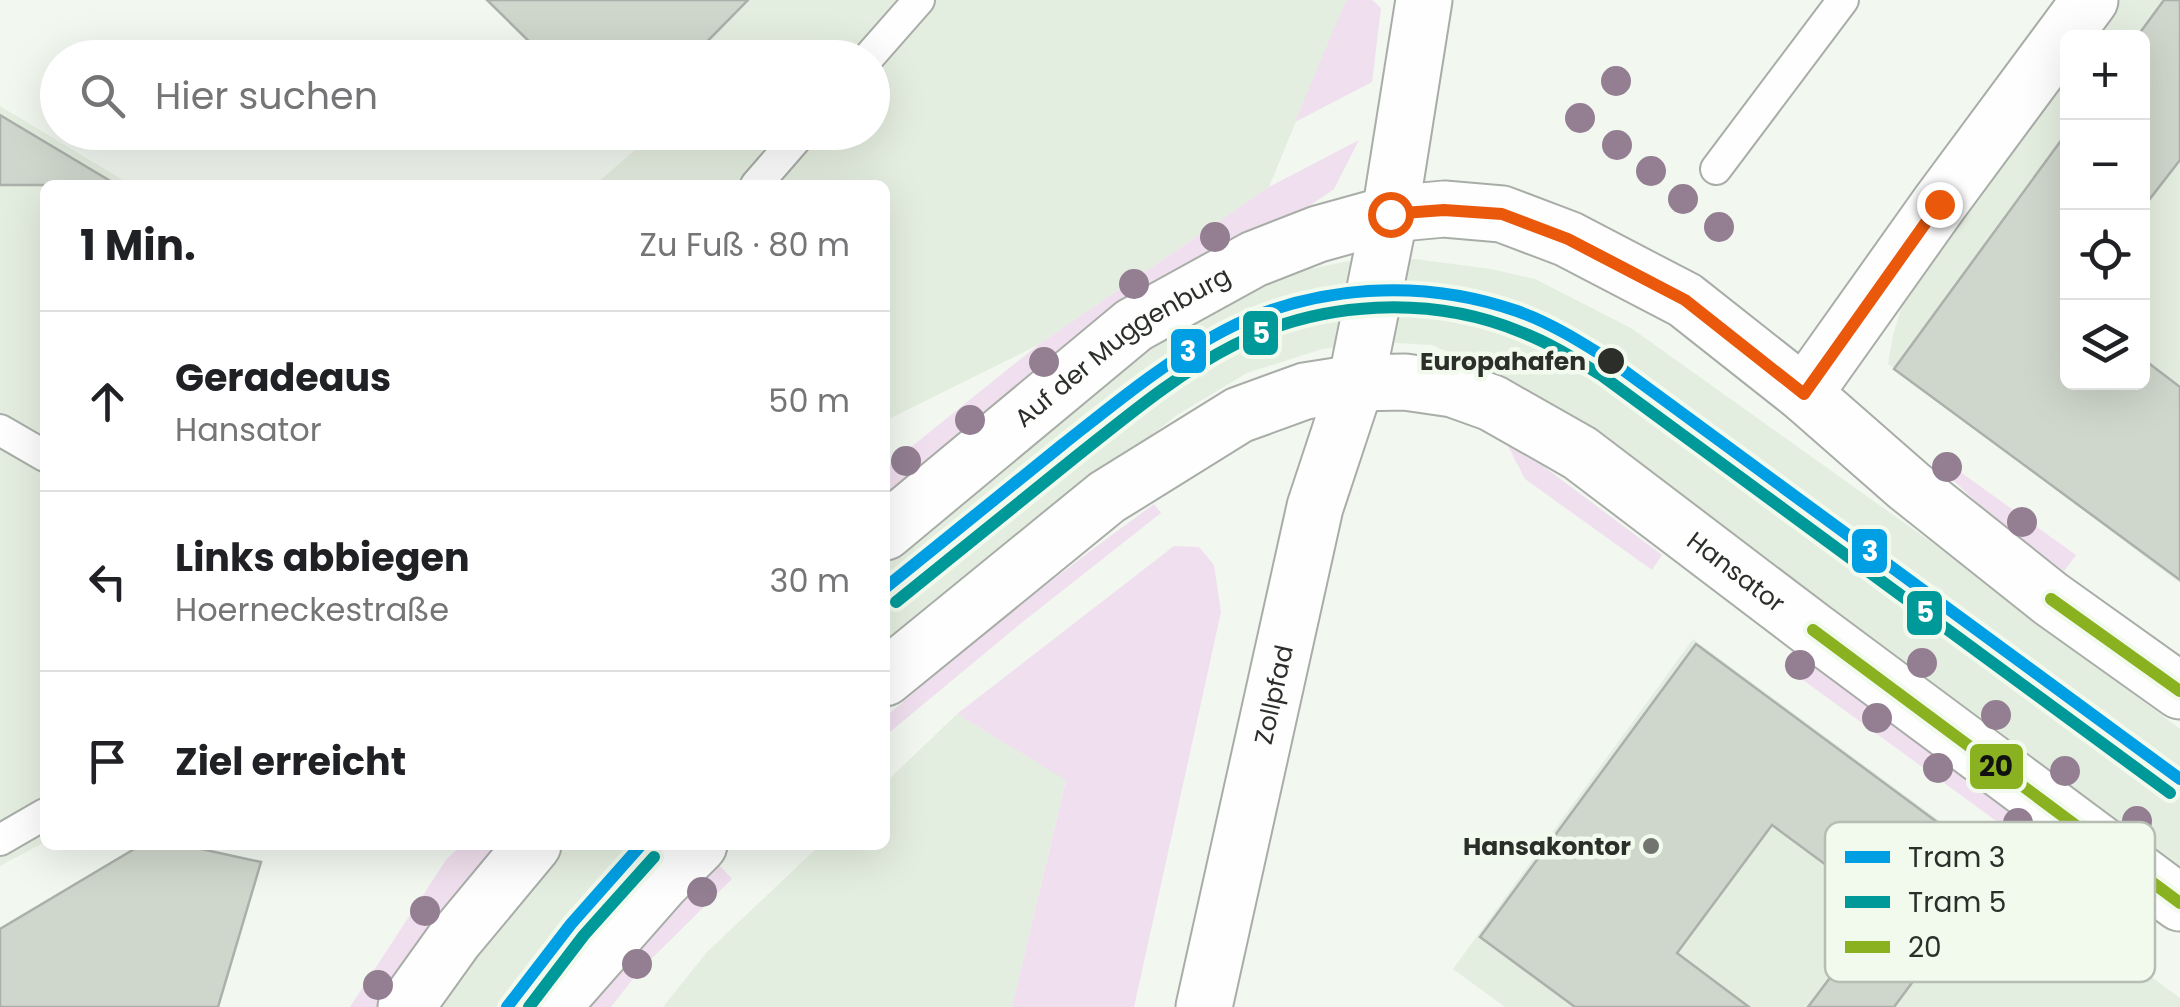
<!DOCTYPE html>
<html lang="de">
<meta charset="utf-8">
<style>
:root{--surface:#fff;--page:#f2f2f2;--text:#202124;--muted:#757577;--line:#e0e0e0}
body{margin:0;font-family:Poppins,sans-serif;background:var(--page);color:var(--text)}
.controls{position:absolute;right:30px;top:30px;display:grid;overflow:hidden;border-radius:15px;box-shadow:0 10px 40px #0002}
.controls button{width:90px;height:90px;display:grid;place-items:center;padding:0;border:0;border-bottom:2px solid var(--line);background:var(--surface);color:var(--text);font:50px sans-serif}
.stop{position:absolute;width:30px;height:30px;margin:-22px;border:8px solid #ea580c;border-radius:50%;background:#fff}
.stop.end{background:#ea580c;border-color:#fff;box-shadow:0 2px 10px #0008}
.list{margin:0;padding:0;list-style:none}
h2{display:flex;justify-content:space-between;align-items:center;height:130px;margin:0;padding:0 40px;font-size:42px}
h2 small{font-size:32px;font-weight:400;color:var(--muted)}
.list li{display:grid;grid-template-columns:65px 1fr auto;gap:30px;align-items:center;box-sizing:border-box;height:180px;padding:0 40px;border-top:2px solid var(--line)}
.list b{display:block;font-size:38px;white-space:nowrap}
.list p{margin:0;font-size:32px;white-space:nowrap;color:var(--muted)}
.list em{font-size:32px;font-style:normal;color:var(--muted)}
.icon{flex:none;width:55px;height:55px;fill:none;stroke:currentColor;stroke-width:2;stroke-linecap:round;stroke-linejoin:round}
.map{position:relative;flex:none;width:2180px;height:1007px;overflow:hidden}
.search{position:absolute;background:var(--surface);box-shadow:0 10px 40px #0002;left:40px;top:40px;width:850px;height:110px;display:flex;align-items:center;gap:25px;box-sizing:border-box;padding:0 35px;border-radius:55px;color:var(--muted);font-size:38px}
.panel{position:absolute;background:var(--surface);box-shadow:0 10px 40px #0002;left:40px;top:180px;width:850px;height:670px;border-radius:15px}
.map>svg:first-child{display:block}
</style>
<div class="map">
<svg width="2180" height="1007" viewBox="0 0 2180 1007">
<rect width="100%" height="100%" fill="#f2f7f0"/>
<g fill="#e4eee0">
<path d="M537 0H1346L1269 187 1038 345 885 421V185H595L654 133 872 132V58L594 57Z"/>
<path d="M2120 0H2180V583L1888 364 1893 335 1902 306 2067 74 2068 382H2142V38L2093 37Z"/>
<path d="M0 106 131 185H45V842L0 866Z"/>
<path d="M1415 259 1491 269 1535 279 1631 328 1955 559 2180 729V867L1579 425 1523 388 1432 345 1380 342 1322 349 1247 373 1177 415 969 580 885 652V560L1167 330 1211 306 1290 273 1354 260Z"/>
<path d="M1693 639 2180 998V1007H1505L1453 969Z"/>
<path d="M957 714 1066 779 1012 1007H663L707 952 820 845H885V783Z"/>
<path d="M566 845H662L629 877 560 961 527 1007H436L531 884Z"/>
</g>
<g fill="#f0dfee">
<path d="M1346 0H1372L1381 8 1372 82 1295 122Z"/>
<path d="M1359 140 1334 189 1290 219 1213 248 1141 290 885 498V468L1038 345 1269 187Z"/>
<path d="M1508 446 1543 466 1662 555 1652 570 1525 479Z"/>
<path d="M1945 461 2076 555 2064 571 1999 523 1939 467Z"/>
<path d="M1154 504 1161 513 1020 624 885 736V717C972 643 1061 571 1154 504Z"/>
<path d="M1174 546 1199 547 1214 565 1221 612 1134 1007H1012L1066 780 957 714Z"/>
<path d="M1795 651 2113 884 2103 899 1784 666Z"/>
<path d="M461 845H500L382 1007H350L446 860Z"/>
<path d="M718 864 732 879 639 971 611 1007H590L630 952Z"/>
</g>
<g fill="#cfd6cb" stroke="#acb0ab" stroke-width="2.5">
<path d="M487 0H748L691 58H546Z"/>
<path d="M2164 0H2180V160L2142 209V38H2136Z"/>
<path d="M0 115 117 185H0Z"/>
<path d="M2068 131V382H2142V358L2180 387V580L1894 369Z"/>
<path d="M1696 644 1998 867 1894 1007H1808L1883 907 1772 825 1677 953 1749 1007H1575L1480 937Z"/>
<path d="M141 845H183L261 862 218 1007H0V929Z"/>
</g>
<g fill="none" stroke-linecap="round" stroke-linejoin="round">
<g stroke="#a9ada8" stroke-width="34">
<g id="lane">
<path d="M868 58 919 0"/>
<path d="M1716 169 1843 0"/>
<path d="M756 185 802 132"/>
<path d="M0 430 45 456"/>
<path d="M0 840 45 814"/>
</g>
</g>
<g stroke="#a9ada8" stroke-width="59">
<g id="street">
<path d="M1804 394 1939 204 2090 0"/>
<path id="s1" d="M1204 1007 1315 507 1356 383 1390 214 1424 0"/>
</g>
</g>
<g stroke="#a9ada8" stroke-width="59">
<g id="secondary">
<path id="s2" d="M885 532 1134 325 1254 259 1318 234 1390 214 1444 209 1502 214 1568 239 1685 300 1804 394 1909 486 2051 599 2180 691"/>
<path id="s3" d="M885 678 1107 497 1239 415 1305 391 1356 383 1405 382 1453 389 1492 403 1580 453 1813 630 2180 903"/>
<path d="M406 1007 454 940 533 845"/>
<path d="M552 1007 661 883 699 845"/>
</g>
</g>
<use href="#lane" stroke="#fdfefd" stroke-width="30"/>
<use href="#street" stroke="#fdfefd" stroke-width="55"/>
<use href="#secondary" stroke="#fdfefd" stroke-width="55"/>
<g stroke="#f1faed" stroke-width="20">
<g id="bus-1">
<path d="M2051 599 2180 691"/>
<path d="M1813 630 2180 903"/>
</g>
</g>
<use href="#bus-1" stroke="#8ab220" stroke-width="12"/>
<g stroke="#f1faed" stroke-width="20">
<g id="tram-1">
<path d="M885 588C944 540 1003 493 1062 445 1114 404 1164 362 1223 331 1313 284 1422 278 1517 311 1551 323 1581 342 1611 361L2180 779"/>
<path d="M507 1007 571 924 641 845"/>
</g>
</g>
<g stroke="#f1faed" stroke-width="20">
<g id="tram-2">
<path d="M896 602C955 554 1014 507 1073 459 1125 418 1175 375 1234 345 1321 300 1431 295 1521 332 1550 343 1575 359 1601 375L2170 793"/>
<path d="M529 1007 584 935 654 857"/>
</g>
</g>
<use href="#tram-1" stroke="#009fe3" stroke-width="12"/>
<use href="#tram-2" stroke="#099" stroke-width="12"/>
</g>
<g fill="#937e92">
<circle cx="1616" cy="81" r="15"/>
<circle cx="1580" cy="118" r="15"/>
<circle cx="1617" cy="145" r="15"/>
<circle cx="1651" cy="171" r="15"/>
<circle cx="1683" cy="199" r="15"/>
<circle cx="1719" cy="227" r="15"/>
<circle cx="1215" cy="237" r="15"/>
<circle cx="1134" cy="284" r="15"/>
<circle cx="1044" cy="362" r="15"/>
<circle cx="970" cy="420" r="15"/>
<circle cx="906" cy="461" r="15"/>
<circle cx="1947" cy="467" r="15"/>
<circle cx="2022" cy="522" r="15"/>
<circle cx="1922" cy="663" r="15"/>
<circle cx="1800" cy="665" r="15"/>
<circle cx="1996" cy="715" r="15"/>
<circle cx="1877" cy="718" r="15"/>
<circle cx="1938" cy="768" r="15"/>
<circle cx="2065" cy="771" r="15"/>
<circle cx="2137" cy="821" r="15"/>
<circle cx="2018" cy="823" r="15"/>
<circle cx="702" cy="892" r="15"/>
<circle cx="425" cy="911" r="15"/>
<circle cx="637" cy="964" r="15"/>
<circle cx="378" cy="985" r="15"/>
</g>
<g fill="none" stroke-linecap="round" stroke-linejoin="round">
<path stroke="#ea580c" stroke-width="12" d="M1390 214 1444 210 1502 214 1568 239 1685 300 1804 394 1939 204"/>
</g>
<circle fill="#2b2e29" stroke="#f1faed" stroke-width="4" cx="1611" cy="361" r="15"/>
<circle fill="#71746f" stroke="#f1faed" stroke-width="4" cx="1651" cy="846" r="10"/>
<g text-anchor="middle" dominant-baseline="central" stroke-width="9" stroke-linejoin="round" paint-order="stroke">
<g font-size="25" fill="#2b2e29" stroke="#f1faed">
<text stroke="none"><textPath href="#s2" startOffset="302">Auf der Muggenburg</textPath></text>
<text stroke="none"><textPath href="#s3" startOffset="1000">Hansator</textPath></text>
<text stroke="none"><textPath href="#s1" startOffset="320">Zollpfad</textPath></text>
</g>
<g font-size="25" font-weight="bold" fill="#2b2e29" stroke="#f1faed" text-anchor="end">
<text x="1586" y="361">Europahafen</text>
</g>
<g font-size="25" font-weight="bold" fill="#2b2e29" stroke="#f1faed" text-anchor="end">
<text x="1631" y="846">Hansakontor</text>
</g>
</g>
<rect x="1825" y="822" width="330" height="160" rx="15" fill="#f1faed" stroke="#b6bdb2" stroke-width="2.5"/>
<rect x="1845" y="851" width="45" height="12" fill="#009fe3"/>
<rect x="1845" y="896" width="45" height="12" fill="#099"/>
<rect x="1845" y="941" width="45" height="12" fill="#8ab220"/>
<g font-size="28" fill="#2b2e29">
<text x="1908" y="867">Tram 3</text>
<text x="1908" y="912">Tram 5</text>
<text x="1908" y="957">20</text>
</g>
<g stroke="#f1faed" stroke-width="4">
<rect x="1241" y="309" width="39" height="48" rx="10" fill="#099"/>
<rect x="1169" y="327" width="39" height="48" rx="10" fill="#009fe3"/>
<rect x="1850" y="527" width="39" height="48" rx="10" fill="#009fe3"/>
<rect x="1905" y="589" width="39" height="48" rx="10" fill="#099"/>
<rect x="1968" y="742" width="57" height="49" rx="10" fill="#8ab220"/>
</g>
<g font-size="28" text-anchor="middle" font-weight="bold" fill="#fff">
<text x="1261" y="343">5</text>
<text x="1188" y="361">3</text>
<text x="1870" y="561">3</text>
<text x="1925" y="622">5</text>
</g>
<g font-size="28" text-anchor="middle" font-weight="bold" fill="#111">
<text x="1996" y="776">20</text>
</g>
</svg>
<div class="controls">
<button>+</button>
<button>−</button>
<button><svg class="icon" aria-label="locate" viewBox="0 0 24 24"><circle cx="12" cy="12" r="6"/><path d="M12 2v4M12 18v4M2 12h4M18 12h4"/></svg></button>
<button><svg class="icon" aria-label="layers" viewBox="0 0 24 24"><path d="M12 4l9 5-9 5-9-5zM3 14l9 5 9-5"/></svg></button>
</div>
<div class="stop" style="left:1390px;top:214px"></div>
<div class="stop end" style="left:1939px;top:204px"></div>
<div class="search"><svg class="icon" aria-label="search" viewBox="0 0 24 24"><circle cx="10" cy="10" r="6"/><path d="M15 15l6 6"/></svg>Hier suchen</div>
<section class="panel">
<h2>1 Min.<small>Zu Fuß · 80 m</small></h2>
<ul class="list">
<li><svg class="icon" aria-label="ahead" viewBox="0 0 24 24"><path d="M12 20V5M6 11l6-6 6 6"/></svg><div><b>Geradeaus</b><p>Hansator</p></div><em>50 m</em></li>
<li><svg class="icon" aria-label="left" viewBox="0 0 24 24"><path d="M17 20v-9H6M10 6l-5 5 5 5"/></svg><div><b>Links abbiegen</b><p>Hoerneckestraße</p></div><em>30 m</em></li>
<li><svg class="icon" aria-label="arrive" viewBox="0 0 24 24"><path d="M6 21V4h12l-3 4 3 4H6"/></svg><div><b>Ziel erreicht</b></div></li>
</ul>
</section>
</div>
